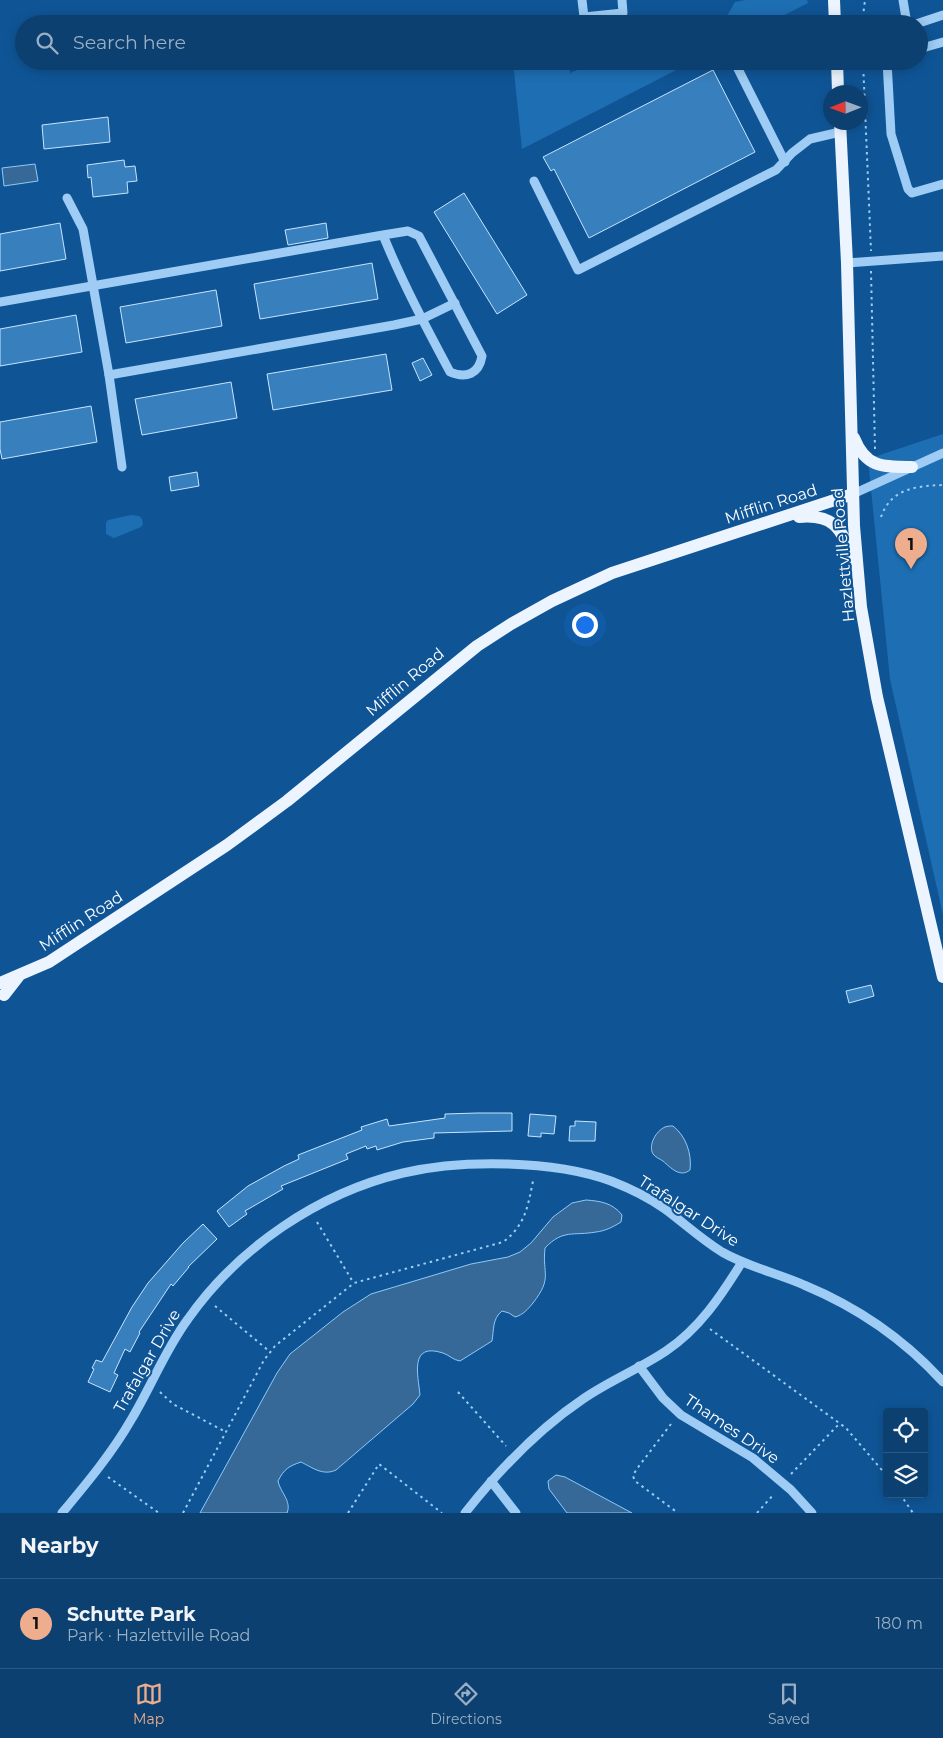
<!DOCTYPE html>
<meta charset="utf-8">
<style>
:root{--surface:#0b4070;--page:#144775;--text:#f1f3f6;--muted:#9aafc3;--line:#2b5983;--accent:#eead8d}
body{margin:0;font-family:Montserrat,sans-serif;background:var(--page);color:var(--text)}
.controls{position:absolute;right:15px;bottom:15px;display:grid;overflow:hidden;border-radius:5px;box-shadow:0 2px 12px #0003}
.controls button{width:45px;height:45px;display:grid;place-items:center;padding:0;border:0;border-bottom:1px solid var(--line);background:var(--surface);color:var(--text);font:25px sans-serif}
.compass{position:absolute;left:823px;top:85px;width:45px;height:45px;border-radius:50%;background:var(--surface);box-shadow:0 2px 12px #0003;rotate:269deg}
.you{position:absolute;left:584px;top:624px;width:18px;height:18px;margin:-12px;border:4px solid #fff;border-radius:50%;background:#1a73e8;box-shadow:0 0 0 8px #1a73e833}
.badge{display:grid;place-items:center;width:32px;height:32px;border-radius:50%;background:var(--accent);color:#111;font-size:16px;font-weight:700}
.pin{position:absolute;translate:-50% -41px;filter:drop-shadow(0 1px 2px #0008)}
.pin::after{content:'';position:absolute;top:26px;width:18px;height:15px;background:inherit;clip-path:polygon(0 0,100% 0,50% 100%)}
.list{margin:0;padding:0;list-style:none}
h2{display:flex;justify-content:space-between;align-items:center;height:65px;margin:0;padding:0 20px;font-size:21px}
h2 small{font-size:16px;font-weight:400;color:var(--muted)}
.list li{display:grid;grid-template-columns:32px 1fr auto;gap:15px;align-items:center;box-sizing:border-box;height:90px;padding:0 20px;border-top:1px solid var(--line)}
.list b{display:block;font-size:19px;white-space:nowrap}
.list p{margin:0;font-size:16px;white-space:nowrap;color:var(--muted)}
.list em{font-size:16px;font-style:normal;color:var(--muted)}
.icon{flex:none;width:28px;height:28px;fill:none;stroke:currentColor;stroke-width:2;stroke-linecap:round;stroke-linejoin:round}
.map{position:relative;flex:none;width:943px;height:1513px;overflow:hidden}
.search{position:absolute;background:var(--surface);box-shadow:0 2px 12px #0003;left:15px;right:15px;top:15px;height:55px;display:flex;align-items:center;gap:12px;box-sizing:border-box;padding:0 18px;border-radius:28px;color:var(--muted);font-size:19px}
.sheet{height:155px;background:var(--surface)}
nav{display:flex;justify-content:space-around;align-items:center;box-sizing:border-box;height:70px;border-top:1px solid var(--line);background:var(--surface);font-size:14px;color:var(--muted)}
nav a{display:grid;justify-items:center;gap:2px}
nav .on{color:var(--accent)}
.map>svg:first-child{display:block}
</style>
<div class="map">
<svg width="943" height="1513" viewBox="0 0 943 1513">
<rect width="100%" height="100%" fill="#0f5596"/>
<g fill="#1e6eb3">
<path d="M745 0H807L808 3 767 24H715L727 16 735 2Z"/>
<path d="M513 61H568L570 73 598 61H694L522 149Z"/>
<path d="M943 434V915L890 679 868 459Z"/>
<path d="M131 515 139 516 142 519 143 524 141 527 114 538 106 534V523L108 520Z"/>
</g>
<g fill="#366998" stroke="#8fc9f8">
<path d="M35 164 38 181 4 186 2 168Z"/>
<path d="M673 1126C686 1136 692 1154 690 1170 680 1178 671 1168 663 1161 660 1159 655 1157 653 1154 648 1145 656 1131 665 1127 668 1126 670 1126 673 1126Z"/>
<path d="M586 1200C600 1201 613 1203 622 1215L621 1222C613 1227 605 1231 596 1232 573 1236 563 1229 545 1248 542 1275 553 1277 533 1303 528 1309 523 1315 515 1317L509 1313 502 1311C492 1319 494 1330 492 1341L460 1361C453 1360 449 1355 443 1353 409 1342 418 1375 420 1395L413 1404 336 1470C323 1476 313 1468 301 1462 289 1466 284 1469 278 1481 280 1492 292 1501 287 1513H200L277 1373 290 1354 343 1312 371 1294 471 1264 508 1257 520 1252 531 1243 553 1217 572 1203Z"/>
<path d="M556 1475 565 1477 632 1513H567L549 1489 548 1481Z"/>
</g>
<g fill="#387fbe" stroke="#c6e4fe">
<path d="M713 70 755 152 589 238 554 169 551 171 543 157Z"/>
<path d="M108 117 110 142 44 149 42 125Z"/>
<path d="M124 160 125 167 135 166 137 181 127 182 128 193 93 197 91 177 88 178 87 165Z"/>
<path d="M464 193 527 295 497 314 434 212Z"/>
<path d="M60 223 66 259 0 271V234Z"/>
<path d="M326 223 328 238 288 245 285 230Z"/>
<path d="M372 263 378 299 260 319 254 284Z"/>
<path d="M216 290 222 326 126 343 120 307Z"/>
<path d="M76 315 82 352 0 366V329Z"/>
<path d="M386 354 392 390 273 410 267 374Z"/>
<path d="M423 358 432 375 420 381 412 363Z"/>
<path d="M231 382 237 418 142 435 135 399Z"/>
<path d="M91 406 97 442 2 459 0 449V422Z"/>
<path d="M197 472 199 486 171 491 169 477Z"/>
<path d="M871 985 874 996 849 1003 846 991Z"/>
<path d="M477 1113H512V1131L434 1133V1138L403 1142 377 1150 376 1146 367 1149 366 1146 346 1154 348 1159 281 1186 283 1189 245 1211 247 1214 229 1227 217 1211 248 1186 284 1166 299 1159 298 1155 362 1130 361 1127 387 1119 389 1126 445 1118V1114Z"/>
<path d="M530 1114 556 1116 554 1134 541 1133V1137L528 1136Z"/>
<path d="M575 1121 596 1122 595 1141H569L570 1126H575Z"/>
<path d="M203 1224 217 1239 188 1267H189L173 1286 171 1284 139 1332 140 1333 130 1352 125 1349 114 1373 118 1375 110 1392 88 1382 94 1369 92 1368 96 1360 102 1362 132 1307 148 1283 183 1243Z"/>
</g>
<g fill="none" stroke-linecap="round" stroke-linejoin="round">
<g stroke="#9eccf4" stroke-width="2" stroke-dasharray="2.5 4" stroke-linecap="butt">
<path d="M862 24 865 0"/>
<path d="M863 61 871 251"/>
<path d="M871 271 875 449"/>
<path d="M881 517C891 488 917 486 943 485"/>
<path d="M317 1222 353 1282"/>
<path d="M215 1306 269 1351"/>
<path d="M710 1329 846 1428 887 1476"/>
<path d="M160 1392 173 1404 226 1432"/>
<path d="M458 1392 506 1446"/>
<path d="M671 1424 636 1470 633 1476 635 1481 678 1513"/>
<path d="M791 1474 840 1423"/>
<path d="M108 1477 159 1513"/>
<path d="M900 1494 913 1513"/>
<path d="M183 1513 264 1360 275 1346 354 1283 503 1242C525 1226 528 1206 533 1181"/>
<path d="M348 1513 379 1464 442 1513"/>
<path d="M757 1513 774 1494"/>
</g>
<g stroke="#9eccf4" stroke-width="9">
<path d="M582 0 584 17 623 13 622 0"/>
<path d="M903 0 907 24"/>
<path d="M916 24 943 15"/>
<path d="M919 49 943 42"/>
<path d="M734 61 785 162"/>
<path d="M887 61 891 134 908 189 912 193 943 184"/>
<path d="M534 181 578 270 776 170 792 153 810 139 840 132"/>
<path d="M67 198 83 229 109 375 122 467"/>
<path d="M847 263 943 256"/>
<path d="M0 302 383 235 408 231 419 236 482 356C479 374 466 379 450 372 426 327 402 282 383 235"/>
<path d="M109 375 394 325 422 319 455 303"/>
<path d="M853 494 943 453"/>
<path d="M639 1366 663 1398 681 1415 753 1458 791 1490 812 1513"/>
<path d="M491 1481 516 1513"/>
<path d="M62 1513C87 1483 112 1453 131 1420 151 1387 165 1350 188 1319 238 1248 318 1193 403 1173 437 1165 473 1163 508 1164 542 1165 578 1169 611 1181 629 1188 648 1197 665 1209 684 1223 701 1239 722 1252 748 1267 777 1273 804 1285 857 1307 904 1339 943 1382"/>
<path d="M465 1513C499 1470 537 1430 583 1399 609 1381 639 1369 666 1351 699 1329 721 1296 742 1262"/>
</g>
<g stroke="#ebf4ff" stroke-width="12">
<path d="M834 0 835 24"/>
<path d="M837 61 838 92"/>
<path d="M840 122 847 263 854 526 861 607 877 697 943 977"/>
<path d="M854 438C866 468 883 467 912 467"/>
<path d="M799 517C833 514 841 527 852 557"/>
<path d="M0 983 49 962 227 845 287 801 477 646 511 624 552 601 612 573 853 494"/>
<path d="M4 995 18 977"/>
</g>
</g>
<g text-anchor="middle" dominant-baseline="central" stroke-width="4" stroke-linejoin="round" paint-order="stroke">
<g font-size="16" fill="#fff" stroke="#0f5596">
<text transform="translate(771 504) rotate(-18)">Mifflin Road</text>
<text transform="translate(843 555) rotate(-95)">Hazlettville Road</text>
<text transform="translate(405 682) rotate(-40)">Mifflin Road</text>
<text transform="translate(81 921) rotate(-33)">Mifflin Road</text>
<text transform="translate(689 1211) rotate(33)">Trafalgar Drive</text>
<text transform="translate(147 1361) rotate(-60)">Trafalgar Drive</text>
<text transform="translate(732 1429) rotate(34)">Thames Drive</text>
</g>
</g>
</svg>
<div class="controls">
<button><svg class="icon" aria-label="locate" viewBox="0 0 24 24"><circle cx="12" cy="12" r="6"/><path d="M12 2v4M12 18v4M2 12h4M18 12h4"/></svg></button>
<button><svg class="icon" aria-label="layers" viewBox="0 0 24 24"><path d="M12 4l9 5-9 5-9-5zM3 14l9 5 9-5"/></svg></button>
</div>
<svg class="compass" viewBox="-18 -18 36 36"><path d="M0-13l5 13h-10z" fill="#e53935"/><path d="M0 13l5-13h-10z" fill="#9aafc3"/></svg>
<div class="you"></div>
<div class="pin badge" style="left:911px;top:569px">1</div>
<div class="search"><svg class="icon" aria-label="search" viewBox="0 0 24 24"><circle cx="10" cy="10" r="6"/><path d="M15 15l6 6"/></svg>Search here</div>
</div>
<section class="sheet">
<h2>Nearby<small></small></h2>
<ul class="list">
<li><span class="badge">1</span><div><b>Schutte Park</b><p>Park · Hazlettville Road</p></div><em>180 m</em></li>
</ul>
</section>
<nav>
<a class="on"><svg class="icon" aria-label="map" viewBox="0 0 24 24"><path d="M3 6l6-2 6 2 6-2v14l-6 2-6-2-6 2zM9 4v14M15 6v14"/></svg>Map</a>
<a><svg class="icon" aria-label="directions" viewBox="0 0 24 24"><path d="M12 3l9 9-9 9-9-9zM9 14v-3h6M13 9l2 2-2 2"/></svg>Directions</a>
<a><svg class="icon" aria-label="saved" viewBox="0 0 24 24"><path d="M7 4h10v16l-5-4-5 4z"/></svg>Saved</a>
</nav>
